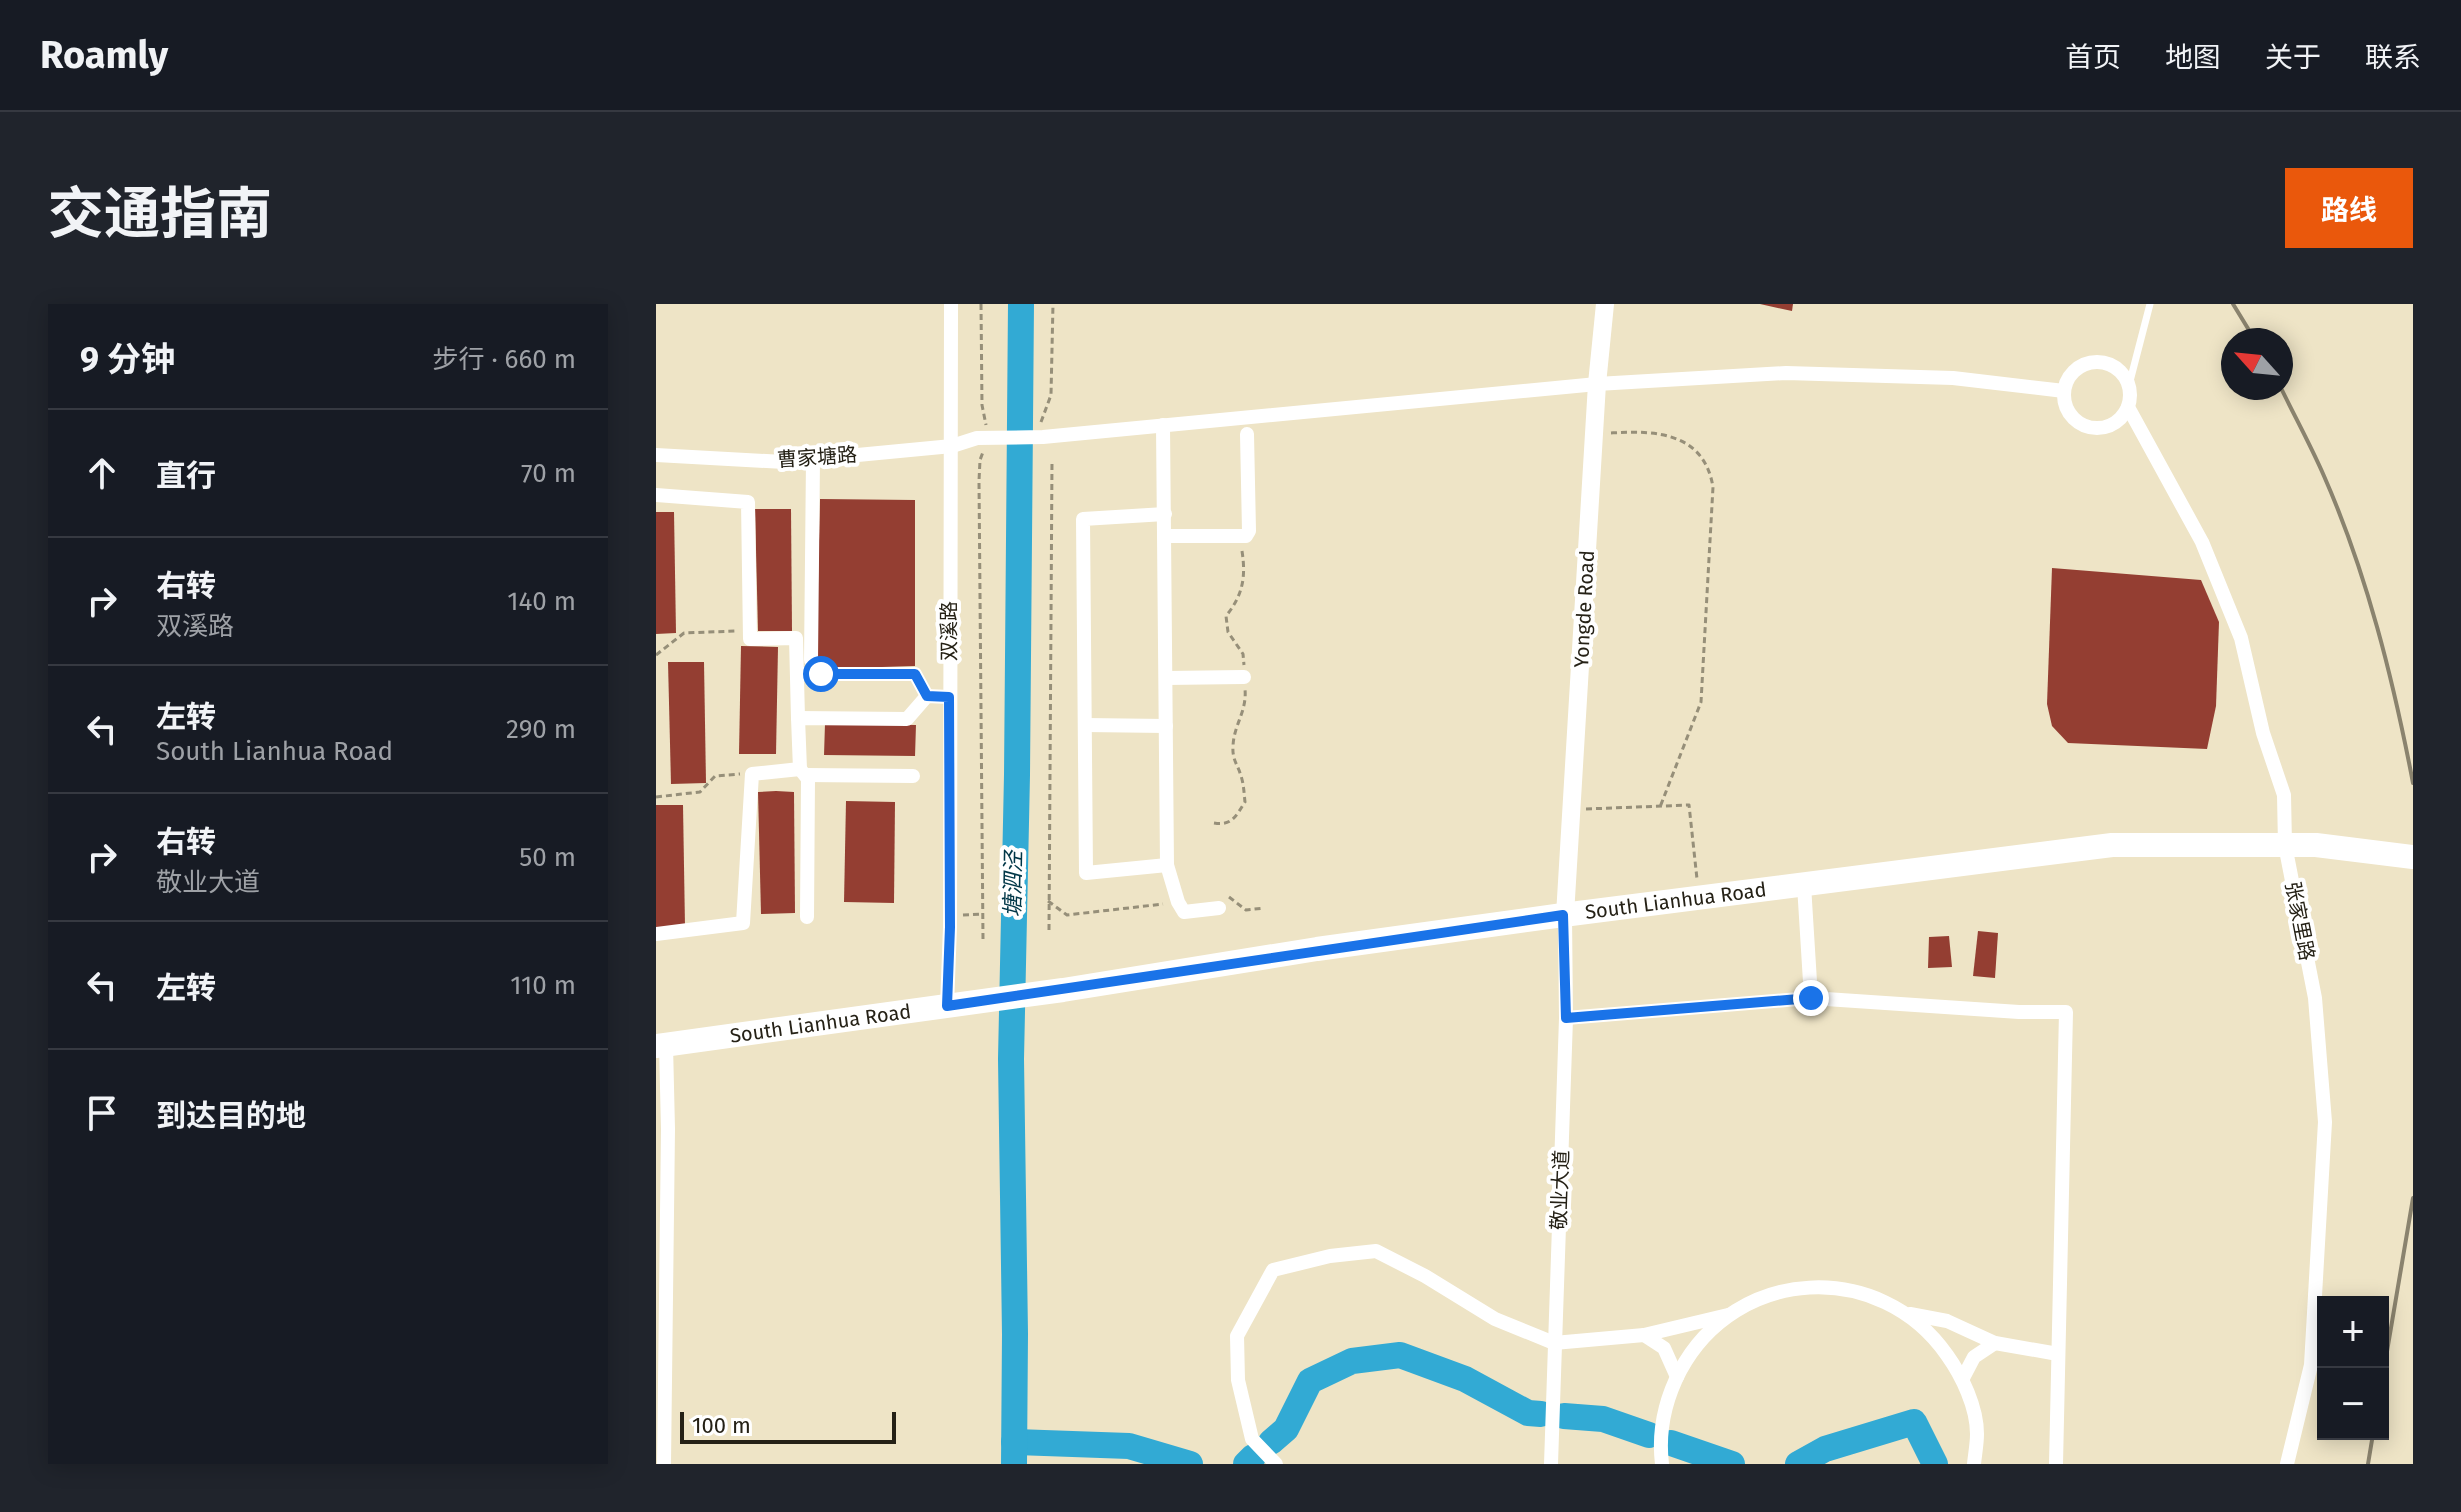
<!DOCTYPE html>
<html lang="zh">
<meta charset="utf-8">
<style>
:root{--surface:#171b24;--page:#20242c;--text:#f1f3f6;--muted:#9ea1a6;--line:#363941;--accent:#ea580c}
body{margin:0;font-family:"Fira Sans","Noto Sans SC",sans-serif;background:var(--page);color:var(--text)}
.controls{position:absolute;right:24px;bottom:24px;display:grid;overflow:hidden;border-radius:0px;box-shadow:0 4px 20px #0003}
.controls button{width:72px;height:72px;display:grid;place-items:center;padding:0;border:0;border-bottom:2px solid var(--line);background:var(--surface);color:var(--text);font:40px sans-serif}
.compass{position:absolute;left:1565px;top:24px;width:72px;height:72px;border-radius:50%;background:var(--surface);box-shadow:0 4px 20px #0003;rotate:297deg}
.scale{position:absolute;left:24px;bottom:20px;width:216px;box-sizing:border-box;padding-left:8px;border:4px solid #252116;border-top:0;font-size:22px;line-height:28px;white-space:nowrap;color:#252116;-webkit-text-stroke:6px #fff;paint-order:stroke}
.stop{position:absolute;width:24px;height:24px;margin:-18px;border:6px solid #1a73e8;border-radius:50%;background:#fff}
.stop.end{background:#1a73e8;border-color:#fff;box-shadow:0 2px 8px #0008}
.list{margin:0;padding:0;list-style:none}
h2{display:flex;justify-content:space-between;align-items:center;height:104px;margin:0;padding:0 32px;font-size:34px}
h2 small{font-size:26px;font-weight:400;color:var(--muted)}
.list li{display:grid;grid-template-columns:52px 1fr auto;gap:24px;align-items:center;box-sizing:border-box;height:128px;padding:0 32px;border-top:2px solid var(--line)}
.list b{display:block;font-size:30px;white-space:nowrap}
.list p{margin:0;font-size:26px;white-space:nowrap;color:var(--muted)}
.list em{font-size:26px;font-style:normal;color:var(--muted)}
.icon{flex:none;width:44px;height:44px;fill:none;stroke:currentColor;stroke-width:2;stroke-linecap:round;stroke-linejoin:round}
.map{position:relative;flex:none;width:1757px;height:1160px;overflow:hidden;border-radius:0px}
header{display:flex;align-items:center;gap:48px;box-sizing:border-box;height:112px;padding:0 40px;background:var(--surface);border-bottom:2px solid var(--line)}
header strong{font-size:38px}
nav{display:flex;gap:44px;margin-inline-start:auto;font-size:28px}
.intro{display:flex;align-items:center;justify-content:space-between;box-sizing:border-box;height:192px;padding:0 48px}
h1{margin:0;font-size:56px}
.button{padding:20px 36px;border-radius:0px;background:var(--accent);color:#fff;font-size:28px;font-weight:700}
main{display:flex;gap:48px;padding:0 48px}
aside{flex:1;background:var(--surface);border-radius:0px;box-shadow:0 4px 20px #0003}
.map>svg:first-child{display:block}
</style>
<header>
<strong>Roamly</strong>
<nav><a>首页</a><a>地图</a><a>关于</a><a>联系</a></nav>
</header>
<div class="intro"><h1>交通指南</h1><a class="button">路线</a></div>
<main>
<aside>
<h2>9 分钟<small>步行 · 660 m</small></h2>
<ul class="list">
<li><svg class="icon" aria-label="ahead" viewBox="0 0 24 24"><path d="M12 20V5M6 11l6-6 6 6"/></svg><div><b>直行</b></div><em>70 m</em></li>
<li><svg class="icon" aria-label="right" viewBox="0 0 24 24"><path d="M7 20v-9h11M14 6l5 5-5 5"/></svg><div><b>右转</b><p>双溪路</p></div><em>140 m</em></li>
<li><svg class="icon" aria-label="left" viewBox="0 0 24 24"><path d="M17 20v-9H6M10 6l-5 5 5 5"/></svg><div><b>左转</b><p>South Lianhua Road</p></div><em>290 m</em></li>
<li><svg class="icon" aria-label="right" viewBox="0 0 24 24"><path d="M7 20v-9h11M14 6l5 5-5 5"/></svg><div><b>右转</b><p>敬业大道</p></div><em>50 m</em></li>
<li><svg class="icon" aria-label="left" viewBox="0 0 24 24"><path d="M17 20v-9H6M10 6l-5 5 5 5"/></svg><div><b>左转</b></div><em>110 m</em></li>
<li><svg class="icon" aria-label="arrive" viewBox="0 0 24 24"><path d="M6 21V4h12l-3 4 3 4H6"/></svg><div><b>到达目的地</b></div></li>
</ul>
</aside>
<div class="map">
<svg width="1757" height="1160" viewBox="0 0 1757 1160">
<rect width="100%" height="100%" fill="#eee4c6"/>
<g fill="none" stroke-linecap="round" stroke-linejoin="round">
<g stroke="#32aad4" stroke-width="26">
<path d="M908 1112 947 1115 993 1131"/>
<path d="M358 1138 473 1142 534 1160"/>
<path d="M615 1138 630 1125 654 1077 696 1057 744 1051 809 1075 872 1109 885 1110"/>
<path d="M1015 1139 1076 1160"/>
<path d="M358 1160 359 1030 355 755 361 471 365 0"/>
<path d="M590 1160 597 1153"/>
<path d="M1142 1160 1169 1145 1258 1118 1279 1160"/>
</g>
</g>
<g fill="#943e32">
<path d="M1104 0H1137L1136 7Z"/>
<path d="M164 195 259 196V362L160 365Z"/>
<path d="M99 205H135L136 327H102Z"/>
<path d="M0 208H18L20 329 0 330Z"/>
<path d="M1396 264 1545 276 1563 318 1560 402 1551 445 1412 439 1396 422 1391 400Z"/>
<path d="M85 342 122 343 120 450H83Z"/>
<path d="M12 358H48L50 479 15 480Z"/>
<path d="M169 420 260 421 259 452 168 451Z"/>
<path d="M120 487 138 488 139 609 105 610 102 488Z"/>
<path d="M190 497 239 498 238 599 188 598Z"/>
<path d="M0 501H27L29 623 0 624Z"/>
<path d="M1322 627 1342 629 1339 674 1317 672Z"/>
<path d="M1293 632 1296 663 1272 664 1273 633Z"/>
</g>
<g fill="none" stroke-linecap="round" stroke-linejoin="round">
<g stroke="#968f79" stroke-width="3" stroke-dasharray="6 4" stroke-linecap="butt">
<path d="M325 0 326 101 330 121"/>
<path d="M385 118 395 91 397 0"/>
<path d="M955 129C1001 126 1048 129 1057 183L1045 398 1004 503"/>
<path d="M586 247C590 273 587 291 570 312L572 328 587 350 588 361"/>
<path d="M0 351 28 329 80 327"/>
<path d="M0 493 44 488 59 472 84 470"/>
<path d="M930 505 1033 501 1041 575"/>
<path d="M558 519C576 522 580 512 589 498 588 490 588 481 585 472 582 461 576 456 577 442 578 420 591 408 589 385"/>
<path d="M573 593 590 606 608 604"/>
<path d="M392 597 411 611 507 600"/>
<path d="M307 611 326 610"/>
<path d="M393 626 396 157"/>
<path d="M327 635 323 177 324 156 327 148"/>
</g>
<path stroke="#fff" stroke-width="7" d="M1473 81 1494 0"/>
<g stroke="#fff" stroke-width="14">
<circle cx="1441" cy="91" r="33"/>
<path d="M1472 103 1546 238 1585 334 1607 429 1628 491 1629 541 1659 694 1669 818 1655 1061 1631 1160"/>
<path d="M507 121 511 561 522 598 528 608 563 604"/>
<path d="M0 151 128 158 296 142 321 134 387 133 941 80 1130 69 1297 74 1408 87"/>
<path d="M0 191 92 198 94 335 140 334 142 414"/>
<path d="M509 210 427 215 430 569 511 561"/>
<path d="M509 232H590L593 227 591 130"/>
<path d="M155 356 157 155"/>
<path d="M142 370H259L271 392"/>
<path d="M510 374 588 373"/>
<path d="M429 421 510 422"/>
<path d="M144 465 152 475 151 613"/>
<path d="M150 471 257 472"/>
<path d="M0 630 87 619 96 470 144 465 142 414 251 415 271 392 293 393"/>
<path d="M1155 694 1363 708H1410L1400 1160"/>
<path d="M291 702 294 623 295 0"/>
<path d="M910 714 1155 694 1148 581"/>
<path d="M1254 1010 1291 1017 1339 1039 1402 1050"/>
<path d="M988 1031 1008 1044 1021 1073"/>
<path d="M1307 1074 1318 1053 1339 1039"/>
<path d="M8 1160 12 825 10 741"/>
<path d="M620 1160 596 1135 582 1076 581 1032 617 966 674 952 720 947 769 972 839 1015 898 1039 988 1031 1072 1011"/>
<path d="M895 1160 910 714 909 611"/>
<path d="M1006 1160C1002 1127 1009 1096 1024 1067 1080 962 1224 955 1291 1051 1306 1072 1321 1103 1321 1130 1321 1140 1319 1150 1318 1160"/>
</g>
<path stroke="#fff" stroke-width="18" d="M909 611 941 80 949 0"/>
<path stroke="#fff" stroke-width="24" id="s1" d="M0 742 407 686 661 645 907 611 1456 541H1660L1757 553"/>
<g stroke="#8a836e" stroke-width="4">
<path d="M1577 0 1599 36"/>
<path d="M1625 84C1639 113 1655 142 1668 172 1711 270 1737 375 1757 479"/>
<path d="M1727 1071 1757 894"/>
<path d="M1712 1160 1717 1130"/>
</g>
</g>
<g fill="none" stroke-linecap="round" stroke-linejoin="round">
<path stroke="#1a73e8" stroke-width="10" d="M165 370H259L271 392 293 393 294 623 291 702 907 611 910 714 1155 694"/>
</g>
<g text-anchor="middle" dominant-baseline="central" stroke-width="8" stroke-linejoin="round" paint-order="stroke">
<g font-size="20" fill="#252116" stroke="#fff">
<text transform="translate(161 153) rotate(-4)">曹家塘路</text>
<text transform="translate(928 305) rotate(-87)">Yongde Road</text>
<text transform="translate(293 327) rotate(-90)">双溪路</text>
<text stroke="none"><textPath href="#s1" startOffset="1030">South Lianhua Road</textPath></text>
<text transform="translate(1644 617) rotate(79)">张家里路</text>
<text stroke="none"><textPath href="#s1" startOffset="166">South Lianhua Road</textPath></text>
<text transform="translate(904 886) rotate(-88)">敬业大道</text>
</g>
<g font-size="22" font-style="italic" fill="#003647" stroke="#fff">
<text transform="translate(357 580) rotate(-89)">塘泗泾</text>
</g>
</g>
</svg>
<div class="controls">
<button>+</button>
<button>−</button>
</div>
<svg class="compass" viewBox="-18 -18 36 36"><path d="M0-13l5 13h-10z" fill="#e53935"/><path d="M0 13l5-13h-10z" fill="#9ea1a6"/></svg>
<div class="scale">100 m</div>
<div class="stop" style="left:165px;top:370px"></div>
<div class="stop end" style="left:1155px;top:694px"></div>
</div>
</main>
